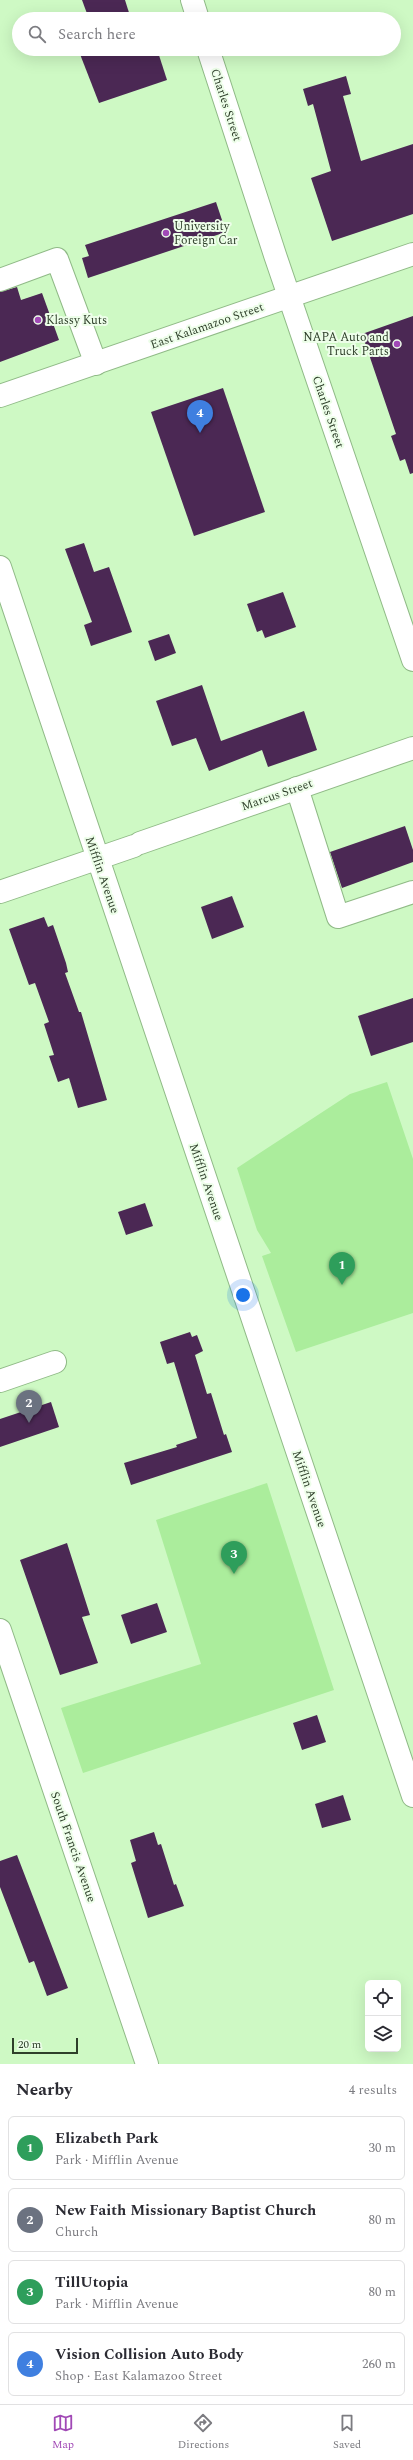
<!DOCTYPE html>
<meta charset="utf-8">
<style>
:root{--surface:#fff;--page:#f2f2f3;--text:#2b2b33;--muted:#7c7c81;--line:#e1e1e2;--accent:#a149b6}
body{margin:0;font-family:Spectral,serif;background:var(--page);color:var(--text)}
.controls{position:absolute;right:12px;bottom:12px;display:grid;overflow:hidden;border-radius:6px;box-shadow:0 4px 16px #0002}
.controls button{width:36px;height:36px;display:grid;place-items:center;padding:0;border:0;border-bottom:1px solid var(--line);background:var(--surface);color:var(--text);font:20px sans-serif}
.scale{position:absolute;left:12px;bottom:10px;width:66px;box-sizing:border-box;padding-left:4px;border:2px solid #2e3f2a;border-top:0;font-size:11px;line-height:14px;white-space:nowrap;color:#2e3f2a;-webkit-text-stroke:3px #edfee9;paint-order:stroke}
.you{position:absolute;left:243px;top:1295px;width:14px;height:14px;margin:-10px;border:3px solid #fff;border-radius:50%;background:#1a73e8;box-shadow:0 0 0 6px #1a73e833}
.badge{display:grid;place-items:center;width:26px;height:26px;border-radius:50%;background:var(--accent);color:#fff;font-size:13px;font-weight:700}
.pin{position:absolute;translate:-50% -33px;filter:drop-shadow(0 1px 2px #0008)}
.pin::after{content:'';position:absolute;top:21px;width:14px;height:12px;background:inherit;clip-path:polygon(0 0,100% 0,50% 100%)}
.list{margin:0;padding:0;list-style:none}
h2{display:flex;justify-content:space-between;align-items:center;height:52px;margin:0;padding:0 16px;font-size:17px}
h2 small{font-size:13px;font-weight:400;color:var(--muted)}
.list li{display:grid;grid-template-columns:26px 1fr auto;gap:12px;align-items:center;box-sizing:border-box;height:64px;margin:0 8px 8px;padding:0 8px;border:1px solid var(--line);border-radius:6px}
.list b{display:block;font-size:15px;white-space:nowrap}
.list p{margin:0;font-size:13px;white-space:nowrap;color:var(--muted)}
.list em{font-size:13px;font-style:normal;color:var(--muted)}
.icon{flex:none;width:22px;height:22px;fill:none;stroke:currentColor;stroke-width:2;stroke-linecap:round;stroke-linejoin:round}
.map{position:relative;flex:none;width:413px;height:2064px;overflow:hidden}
.search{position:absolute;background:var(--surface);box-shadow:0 4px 16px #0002;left:12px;right:12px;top:12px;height:44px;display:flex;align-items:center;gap:10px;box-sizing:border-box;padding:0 14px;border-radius:22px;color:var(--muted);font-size:15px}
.sheet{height:340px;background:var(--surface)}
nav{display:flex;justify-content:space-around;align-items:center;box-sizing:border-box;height:56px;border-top:1px solid var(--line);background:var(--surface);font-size:11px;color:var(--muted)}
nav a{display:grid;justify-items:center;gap:2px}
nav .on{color:var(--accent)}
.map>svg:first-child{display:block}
</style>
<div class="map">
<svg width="413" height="2064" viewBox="0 0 413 2064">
<rect width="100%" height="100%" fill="#cef9c4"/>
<g fill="#abed9c">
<path d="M387 1082 413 1159V1313L296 1352 262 1256 271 1253 257 1230 237 1168 350 1094Z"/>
<path d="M267 1483 334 1690 83 1773 61 1708 201 1664 156 1520Z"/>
</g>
<g fill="#4b2854">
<path d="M82 0H125L131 19H89Z"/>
<path d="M78 49H157L167 80 99 103Z"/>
<path d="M346 76 351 94 343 96 361 161 413 144V214L332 241 311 178 331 171 313 104 308 106 303 89Z"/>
<path d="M216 202 226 232 88 278 82 258 89 256 85 245Z"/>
<path d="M17 287 21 300 42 293 59 340 0 362V292Z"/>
<path d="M413 316V473L410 474 405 459 400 461 391 436 396 434 362 334Z"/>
<path d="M223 388 265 512 194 536 151 412Z"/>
<path d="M84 543 94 572 109 567 132 632 91 646 84 625 92 622 65 549Z"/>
<path d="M283 592 296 627 265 638 262 630 257 632 247 604Z"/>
<path d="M169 634 176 653 155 661 148 641Z"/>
<path d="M202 685 221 741 304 711 317 750 268 767 262 750 209 771 196 738 172 746 156 701Z"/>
<path d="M405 826 413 850V862L342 888 330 852Z"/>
<path d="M232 896 244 927 212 939 201 907Z"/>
<path d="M44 917 48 927 53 925 66 963 68 972 65 973 79 1012H81L107 1100 78 1108 69 1078 58 1082 49 1056 54 1055 44 1024 49 1022 35 983 29 985 9 929Z"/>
<path d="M413 998V1042L371 1056 358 1016Z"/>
<path d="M145 1203 153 1226 126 1235 118 1212Z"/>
<path d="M190 1332 192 1337 197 1335 203 1351 195 1355 207 1394 211 1393 224 1435 226 1434 232 1452 131 1485 124 1463 177 1447 176 1445 197 1438 174 1362 167 1364 160 1342Z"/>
<path d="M51 1402 59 1427 0 1447V1419Z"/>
<path d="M67 1543 90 1615 82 1617 98 1663 60 1675 20 1560Z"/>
<path d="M157 1603 167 1632 131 1644 121 1615Z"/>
<path d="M317 1715 326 1742 302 1750 293 1723Z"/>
<path d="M343 1795 351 1820 322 1828 315 1804Z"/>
<path d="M154 1832 158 1845 161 1844 174 1885 176 1884 184 1906 148 1918 131 1863 136 1861 130 1840Z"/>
<path d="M17 1855 68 1988 47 1996 34 1961 29 1963 0 1887V1861Z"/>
</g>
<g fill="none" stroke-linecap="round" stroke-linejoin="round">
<g stroke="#90ba87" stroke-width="24">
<g id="minor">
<path d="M192 0 198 19"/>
<path d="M208 49 275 255 413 660"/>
<path d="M0 280 57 259 96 364"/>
<path d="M0 396 413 254"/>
<path d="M0 567 413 1796"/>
<path d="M297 788 338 917 413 892"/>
<path d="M140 843 413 748"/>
<path d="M0 892 134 846"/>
<path d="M0 1381 55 1362"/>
<path d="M0 1630 147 2064"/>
</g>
</g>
<use href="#minor" stroke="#fff" stroke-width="22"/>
</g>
<g fill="#a149b6" stroke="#edfee9" stroke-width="1.5">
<circle cx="166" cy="233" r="4"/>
<circle cx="38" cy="320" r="4"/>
<circle cx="397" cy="344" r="4"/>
</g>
<g text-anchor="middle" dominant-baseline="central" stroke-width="4" stroke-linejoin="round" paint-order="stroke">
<g font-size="12" fill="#2e3f2a" stroke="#edfee9">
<text transform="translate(226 105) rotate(72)">Charles Street</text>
<text transform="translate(207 326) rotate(-19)">East Kalamazoo Street</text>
<text transform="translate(328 412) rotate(71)">Charles Street</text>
<text transform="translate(277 795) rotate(-19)">Marcus Street</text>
<text transform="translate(102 875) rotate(71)">Mifflin Avenue</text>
<text transform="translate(206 1182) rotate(71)">Mifflin Avenue</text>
<text transform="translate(309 1489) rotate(71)">Mifflin Avenue</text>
<text transform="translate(73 1847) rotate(71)">South Francis Avenue</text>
</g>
<g font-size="12" fill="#2e3f2a" stroke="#edfee9" text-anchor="start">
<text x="174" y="226">University<tspan x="174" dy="14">Foreign Car</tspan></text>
<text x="46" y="320">Klassy Kuts</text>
<text x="389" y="337" text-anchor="end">NAPA Auto and<tspan x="389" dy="14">Truck Parts</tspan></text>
</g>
</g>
</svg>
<div class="controls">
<button><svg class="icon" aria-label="locate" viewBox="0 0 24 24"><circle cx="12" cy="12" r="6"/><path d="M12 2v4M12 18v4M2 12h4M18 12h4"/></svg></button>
<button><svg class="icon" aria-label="layers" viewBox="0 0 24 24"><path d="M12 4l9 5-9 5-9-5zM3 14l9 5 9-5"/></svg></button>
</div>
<div class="scale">20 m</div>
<div class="you"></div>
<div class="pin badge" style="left:342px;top:1285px;background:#2e9e5b">1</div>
<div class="pin badge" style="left:29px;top:1423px;background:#6b7280">2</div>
<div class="pin badge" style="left:234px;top:1574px;background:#2e9e5b">3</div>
<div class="pin badge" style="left:200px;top:433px;background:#3f7fe0">4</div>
<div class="search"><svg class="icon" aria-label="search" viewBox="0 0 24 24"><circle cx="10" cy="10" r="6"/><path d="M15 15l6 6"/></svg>Search here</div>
</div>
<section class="sheet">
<h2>Nearby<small>4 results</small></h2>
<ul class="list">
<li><span class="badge" style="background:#2e9e5b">1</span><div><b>Elizabeth Park</b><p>Park · Mifflin Avenue</p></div><em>30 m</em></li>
<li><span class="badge" style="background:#6b7280">2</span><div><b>New Faith Missionary Baptist Church</b><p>Church</p></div><em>80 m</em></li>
<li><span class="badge" style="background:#2e9e5b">3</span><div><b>TillUtopia</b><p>Park · Mifflin Avenue</p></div><em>80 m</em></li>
<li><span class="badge" style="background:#3f7fe0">4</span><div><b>Vision Collision Auto Body</b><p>Shop · East Kalamazoo Street</p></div><em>260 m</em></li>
</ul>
</section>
<nav>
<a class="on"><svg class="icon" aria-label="map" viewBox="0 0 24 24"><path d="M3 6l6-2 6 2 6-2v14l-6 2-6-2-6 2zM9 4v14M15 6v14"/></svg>Map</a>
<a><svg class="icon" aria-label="directions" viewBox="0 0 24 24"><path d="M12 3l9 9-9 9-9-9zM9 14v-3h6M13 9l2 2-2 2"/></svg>Directions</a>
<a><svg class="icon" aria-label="saved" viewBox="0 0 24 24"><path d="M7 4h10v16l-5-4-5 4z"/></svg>Saved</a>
</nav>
